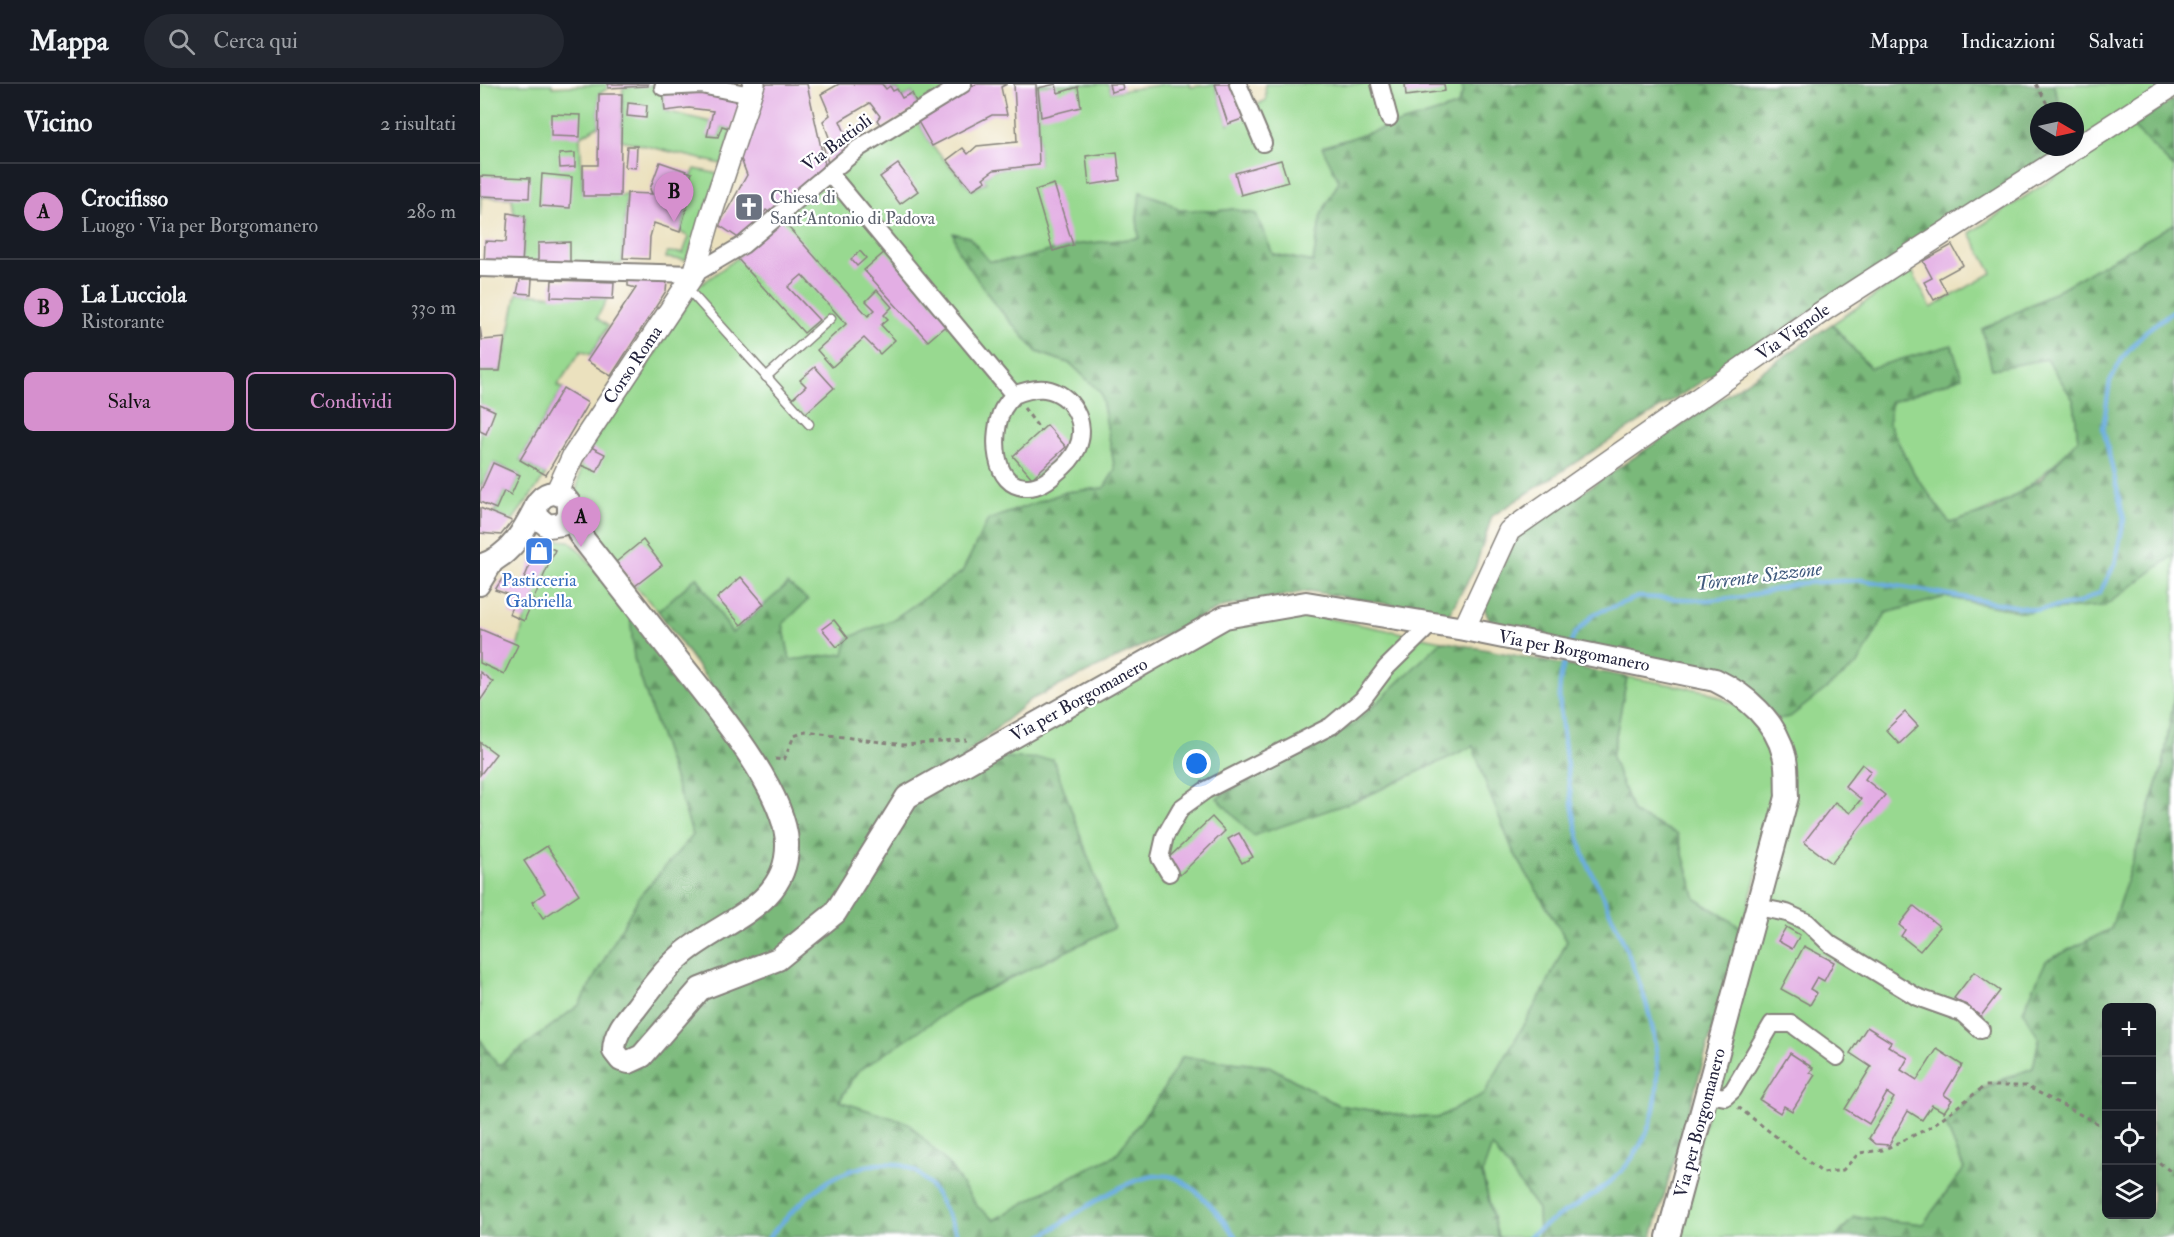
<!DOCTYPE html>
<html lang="it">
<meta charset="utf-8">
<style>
:root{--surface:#171b24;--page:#242831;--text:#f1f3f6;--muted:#9ea1a6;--line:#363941;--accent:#d690ce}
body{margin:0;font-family:"IM FELL Double Pica",serif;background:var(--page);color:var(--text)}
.controls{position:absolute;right:18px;bottom:18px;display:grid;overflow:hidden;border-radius:9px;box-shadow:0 6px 24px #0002}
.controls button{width:54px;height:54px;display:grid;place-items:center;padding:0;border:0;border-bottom:2px solid var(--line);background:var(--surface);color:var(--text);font:30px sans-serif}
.compass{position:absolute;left:1550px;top:18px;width:54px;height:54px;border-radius:50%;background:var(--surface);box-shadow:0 6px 24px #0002;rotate:99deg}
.you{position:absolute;left:717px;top:680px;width:21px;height:21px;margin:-15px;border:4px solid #fff;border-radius:50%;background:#1a73e8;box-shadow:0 0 0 9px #1a73e833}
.badge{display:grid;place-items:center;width:39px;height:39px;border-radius:50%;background:var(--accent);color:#111;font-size:20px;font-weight:700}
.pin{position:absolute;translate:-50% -50px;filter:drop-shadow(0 2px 3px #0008)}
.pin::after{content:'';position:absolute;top:32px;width:21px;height:18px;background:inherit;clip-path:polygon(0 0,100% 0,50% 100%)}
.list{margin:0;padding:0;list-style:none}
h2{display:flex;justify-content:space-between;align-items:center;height:78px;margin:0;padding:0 24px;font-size:26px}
h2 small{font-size:20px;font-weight:400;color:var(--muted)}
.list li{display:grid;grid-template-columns:39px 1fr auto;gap:18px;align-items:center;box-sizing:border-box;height:96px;padding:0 24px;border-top:2px solid var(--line)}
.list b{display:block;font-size:22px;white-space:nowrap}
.list p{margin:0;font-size:20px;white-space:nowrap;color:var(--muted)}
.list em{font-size:20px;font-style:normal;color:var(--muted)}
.actions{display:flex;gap:12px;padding:18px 24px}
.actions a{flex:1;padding:14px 0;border:2px solid var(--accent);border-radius:9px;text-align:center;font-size:21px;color:var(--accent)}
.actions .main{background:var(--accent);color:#111}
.icon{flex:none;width:33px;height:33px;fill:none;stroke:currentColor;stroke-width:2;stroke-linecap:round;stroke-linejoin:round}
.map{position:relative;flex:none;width:1694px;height:1153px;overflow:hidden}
header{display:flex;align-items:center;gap:36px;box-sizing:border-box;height:84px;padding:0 30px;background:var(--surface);border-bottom:2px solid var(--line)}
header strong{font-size:28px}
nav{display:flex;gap:33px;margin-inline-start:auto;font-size:21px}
.search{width:420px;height:54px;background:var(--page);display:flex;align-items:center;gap:15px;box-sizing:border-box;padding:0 21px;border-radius:33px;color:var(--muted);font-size:22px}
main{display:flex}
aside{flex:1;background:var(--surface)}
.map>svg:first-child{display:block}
</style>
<header>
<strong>Mappa</strong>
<div class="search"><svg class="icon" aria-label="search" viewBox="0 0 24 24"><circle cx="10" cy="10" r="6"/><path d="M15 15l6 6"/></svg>Cerca qui</div>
<nav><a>Mappa</a><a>Indicazioni</a><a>Salvati</a></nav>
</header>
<main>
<aside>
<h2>Vicino<small>2 risultati</small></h2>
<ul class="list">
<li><span class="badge">A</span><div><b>Crocifisso</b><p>Luogo · Via per Borgomanero</p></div><em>280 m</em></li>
<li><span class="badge">B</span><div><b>La Lucciola</b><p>Ristorante</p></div><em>330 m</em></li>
</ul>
<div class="actions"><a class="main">Salva</a><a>Condividi</a></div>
</aside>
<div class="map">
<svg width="1694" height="1153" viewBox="0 0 1694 1153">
<defs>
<pattern id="forest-firs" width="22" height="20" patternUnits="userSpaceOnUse" patternTransform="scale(1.5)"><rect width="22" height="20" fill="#7ab97a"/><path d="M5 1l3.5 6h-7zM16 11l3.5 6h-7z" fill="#649665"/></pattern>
</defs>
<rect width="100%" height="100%" fill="#fff"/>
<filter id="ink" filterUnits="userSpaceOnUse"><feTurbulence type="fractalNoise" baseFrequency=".0167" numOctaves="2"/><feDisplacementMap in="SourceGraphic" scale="12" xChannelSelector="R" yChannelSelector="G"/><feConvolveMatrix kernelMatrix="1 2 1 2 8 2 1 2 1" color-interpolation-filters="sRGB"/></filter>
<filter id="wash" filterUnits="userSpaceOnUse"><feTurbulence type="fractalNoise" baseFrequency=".008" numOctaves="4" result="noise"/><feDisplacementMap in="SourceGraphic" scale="24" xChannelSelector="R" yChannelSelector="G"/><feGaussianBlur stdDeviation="1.35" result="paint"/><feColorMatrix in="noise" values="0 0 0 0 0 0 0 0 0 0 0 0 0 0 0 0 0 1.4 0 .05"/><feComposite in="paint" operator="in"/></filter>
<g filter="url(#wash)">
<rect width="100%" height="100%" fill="#ebe1be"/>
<g fill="#98d990" stroke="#5d7e66" stroke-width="1.5">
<path d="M0 0H72V3L128 0V4L119 10V41L100 53 103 111 140 112 147 109 142 180 42 181 45 132 34 130 32 114 1 113 0 133Z"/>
<path d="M402 0H477L438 23 432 9 422 14 417 5 413 7 410 2 406 5Z"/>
<path d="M556 0H629L631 8 686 0H709L711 3 735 0 748 40C766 33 771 23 786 16L785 0H982L983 8 977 22 843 63 859 97 841 131 833 178 793 170 753 125 737 127 698 126 686 117 661 108 657 134 659 154 593 161 536 176 509 177 489 153 514 219 557 268 591 280 621 309 635 386 624 404 586 408 508 436 482 488 412 536 368 554 365 570 310 576 303 540 252 549 217 493 178 527 155 502 106 436 96 410 101 381 109 362 151 306 219 202 257 174 358 85 436 34 452 62 492 106 506 98 503 94 514 86 559 80Z"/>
<path d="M1573 0H1690L1595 63V27H1582Z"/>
<path d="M173 1 183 6 185 27 231 38 228 52 238 53 242 42 252 45 242 80 141 56 143 3Z"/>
<path d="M1652 42 1694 84V140L1559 217 1503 245 1512 285 1567 275 1594 317 1598 356C1554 402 1531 420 1470 440L1435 391 1409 340 1411 318 1482 293 1390 284 1352 240 1432 187 1451 224 1512 189 1490 149Z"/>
<path d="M215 85 239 90 206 176 186 174 187 168 203 169 209 153 200 148 210 112 204 109Z"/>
<path d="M37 209 127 215 117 234 128 242 111 271 101 267 77 302 83 304 40 376 66 391 32 437 14 430 24 407 31 410 40 391 14 379 0 404V287H21Z"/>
<path d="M77 456 89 457 100 467 150 528 154 574 213 751 159 813 99 921 18 982 0 955V579L38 561 44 537Z"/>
<path d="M1694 471V613L1683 682 1631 845 1566 877 1559 955 1553 984 1505 1002 1466 1041 1484 1085 1443 1140 1374 1133 1356 1153H1193L1307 747 1298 635 1378 580 1406 529 1465 513 1544 528Z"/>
<path d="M826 530 962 557 874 641 805 675 738 714 878 716 993 662 1033 767 1087 857 1065 904 1004 1010 957 1034 927 1032 858 1021 789 982 703 973 680 1011 635 1072 600 1088 514 1136 359 1018 377 988 482 918 634 844 513 674 743 539Z"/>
<path d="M1147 593 1226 607 1273 629 1283 644 1300 687 1297 715 1262 844 1216 815 1197 750 1153 729 1132 673Z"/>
<path d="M1012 1061 1058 1125 1059 1153H1018L1002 1089Z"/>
</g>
<g fill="url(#forest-firs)" stroke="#4e6e5a" stroke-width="1.5" fill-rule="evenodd">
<path d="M982 0H1573L1582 27H1559V63H1594L1338 223 1012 432 995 484 969 530 829 507 742 523 550 616 484 672 573 675 634 844 487 915 377 988 359 1017 428 1039 469 1081 497 1122 514 1136 600 1088 635 1072 680 1011 702 973 789 982 858 1021 927 1032 957 1034 1004 1010 1065 904 1087 857 1033 767 1008 706 993 662 878 716 773 752 737 714 805 675 874 641 962 557 1147 593 1132 673 1153 729 1197 750 1216 815 1262 844 1172 1153H1059L1058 1125 1012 1062 1002 1090 1018 1153H0V955L18 982 99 921 159 813 213 751 154 574 150 528 278 666 178 527 217 493 252 549 308 500 328 516 303 540 310 576 364 570 368 554 412 536 482 488 508 436 586 408 624 404 635 386 621 309 591 280 557 268 514 219 478 167 473 149 489 153 509 177 536 176 593 161 659 154 657 134 660 108 686 117 699 126 737 127 753 125 776 130 793 170 833 178 841 131 859 97 842 63 977 22 983 8Z"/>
<path d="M1694 15V84L1652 42Z"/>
<path d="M1694 140V471L1625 522 1544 528 1465 513 1406 529 1378 580 1310 633 1298 635 1255 598 1016 552 1004 523 1036 453 1352 240 1390 284 1472 261 1482 293 1411 318 1409 340 1435 391 1470 439 1512 426 1561 395 1598 356 1594 317 1567 275 1512 285 1502 245 1559 217Z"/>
<path d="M1694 613V1153H1356L1374 1133 1443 1140 1484 1085 1466 1041C1494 1005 1512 1000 1553 984L1559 955 1543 927 1566 877 1631 845 1683 682ZM1626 924H1672V1130H1626Z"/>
</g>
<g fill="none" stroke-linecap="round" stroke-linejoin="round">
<g stroke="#6baddf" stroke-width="4.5">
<path d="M1091 559 1094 551 1114 530 1158 513 1227 516 1263 513 1321 499 1382 496 1557 526 1599 519 1620 508 1635 480 1644 435 1623 344 1630 297 1643 273 1666 247 1694 226"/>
<path d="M289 1153C303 1137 320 1118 337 1105 361 1086 409 1069 436 1088 457 1103 467 1132 479 1153"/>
<path d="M561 1153C591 1134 656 1082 693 1093 716 1101 742 1134 756 1153"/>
<path d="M1049 1153C1082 1125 1123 1113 1150 1077 1209 999 1161 896 1126 819 1119 801 1107 783 1102 765 1092 730 1088 693 1084 657 1080 624 1075 605 1086 573"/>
</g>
</g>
<g id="blocks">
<g fill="#e3aee4">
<path d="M128 0H168V2L128 4Z"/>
<path d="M279 0H327L346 86 293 131 286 126 263 157 239 141 267 91 261 75 265 48Z"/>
<path d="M359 0H402L406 5 410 2 413 7 417 5 422 14 432 9 438 23 402 44 397 36 400 32 390 19 363 35 360 37 372 65 349 83 343 61 350 56 343 37 350 31 341 10Z"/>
<path d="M496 0H527L521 3 527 31H512L452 62 436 34Z"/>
<path d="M534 0H556L559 81 514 86 503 94 506 97 492 106 467 76 483 64 488 70 497 62 537 58Z"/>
<path d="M576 0 578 9 598 3 601 23 561 33 558 4Z"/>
<path d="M629 0H642L643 5 631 8Z"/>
<path d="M735 0H752L765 34 748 40Z"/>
<path d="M925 0H964L965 7 926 12Z"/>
<path d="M183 6 264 11 252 45 242 42 238 53 227 52 233 27 209 24 185 27Z"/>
<path d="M119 10H142L140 112H103V81H118Z"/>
<path d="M148 19 167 21 166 34 147 32Z"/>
<path d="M71 30 101 31 100 53 71 52Z"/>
<path d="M147 62H157L156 84 145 83Z"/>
<path d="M637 68 640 96 609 101 606 72Z"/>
<path d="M95 69V83L80 84 79 70Z"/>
<path d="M801 76 808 98 761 111 755 89Z"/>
<path d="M180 78 212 89 204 109 210 112 200 148 174 139 170 153 169 175 143 174 147 109 172 110 170 105Z"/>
<path d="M418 80 438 107 420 120 400 93Z"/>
<path d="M62 90 92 93 90 124 60 122Z"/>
<path d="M0 92 50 94 49 114 0 112Z"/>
<path d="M574 100 593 161 573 167 555 106Z"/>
<path d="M28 129 45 132 42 181 4 182 5 157 26 158Z"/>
<path d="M301 135 388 232 395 226 386 217 397 206 412 223 404 231 408 235 401 241 415 256 400 270 384 254 352 283 337 266 366 240 322 191 308 203 339 236 324 249 257 174Z"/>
<path d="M90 158V181H58V159Z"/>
<path d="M1472 161 1483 181 1459 194 1467 209 1454 216 1444 198 1452 194 1443 177Z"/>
<path d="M380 167 386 174 377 182 371 175Z"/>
<path d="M406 167 470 238 448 257 384 186Z"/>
<path d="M148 194 187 197 186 207 131 292 107 277 156 204 148 202Z"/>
<path d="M40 195H52L51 210 37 209Z"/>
<path d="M72 196 134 198 133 215 71 213Z"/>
<path d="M0 243 2 256 25 254 20 287H0Z"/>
<path d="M335 283 354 304 325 330 312 315 326 302 320 296Z"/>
<path d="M83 304 108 319 66 391 40 376Z"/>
<path d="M0 320 15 327 6 350 0 347Z"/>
<path d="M567 341 586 363 552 394 533 372Z"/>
<path d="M109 362 125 370 117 388 101 381Z"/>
<path d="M13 379 40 391 31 411 24 407 16 425 0 418V408Z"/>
<path d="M0 424 32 437 21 451 0 449Z"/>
<path d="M163 456 182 481 155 502 136 478Z"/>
<path d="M59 459 75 466 44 537 29 530 36 513 15 506 22 495 41 502Z"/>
<path d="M261 493 284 520 261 541 237 514Z"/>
<path d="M354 536 368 554 357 563 342 545Z"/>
<path d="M0 545 38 561 24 590 0 579Z"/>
<path d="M0 588 13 598 0 617Z"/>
<path d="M1425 628 1438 642 1419 660 1406 646Z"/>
<path d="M0 658 16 670 0 691Z"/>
<path d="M1382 680 1391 687 1385 695 1405 711 1352 779 1324 758 1355 718 1370 729 1381 715 1365 702Z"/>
<path d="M732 733 745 747 700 791 686 776Z"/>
<path d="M759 749 773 773 762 779 748 755Z"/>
<path d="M67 762 99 810 63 834 52 818 65 809 44 777Z"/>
<path d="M1434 822 1460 843 1440 867 1421 852 1425 846 1419 841Z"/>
<path d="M1306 843 1320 851 1312 865 1298 857Z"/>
<path d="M1324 862 1354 878 1344 897 1337 893 1330 905 1337 909 1330 921 1301 905Z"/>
<path d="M1494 888 1520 907 1501 932 1474 914Z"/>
<path d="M1387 943 1411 958 1408 962 1428 974 1421 986 1437 996 1457 965 1482 981 1464 1011 1472 1016 1464 1028 1452 1021 1442 1036 1428 1027 1409 1061 1396 1060 1389 1054 1414 1014 1407 1009 1389 1040 1365 1025 1391 983 1370 969Z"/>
<path d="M1310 969 1333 984 1330 988 1335 991 1312 1027 1304 1022 1300 1029 1280 1016Z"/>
</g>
</g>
</g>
<g filter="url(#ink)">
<use href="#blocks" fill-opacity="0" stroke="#86827c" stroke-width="1.5"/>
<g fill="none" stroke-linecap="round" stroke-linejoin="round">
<g stroke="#86827c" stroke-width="11">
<g id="service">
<path d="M207 204 329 340"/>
<path d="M286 293 351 234"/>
</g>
</g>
<g stroke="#86827c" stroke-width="20">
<g id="minor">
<path d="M758 0 783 59"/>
<path d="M900 0 909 34"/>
<path d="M183 3 221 1 271 11"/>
<path d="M349 89 534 311C530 315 526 320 523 325 511 348 512 405 548 403 558 403 570 396 576 389 584 383 593 374 597 365 609 340 592 309 565 305 555 304 544 307 534 311"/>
<path d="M0 184 214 190 263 161 379 64 483 0"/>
<path d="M0 503 16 477"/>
<path d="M689 789 680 774 685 752 701 724 726 706 851 642 882 616 906 584 951 540"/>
<path d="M1277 823 1307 829 1327 838 1350 860 1437 913 1482 929 1501 946"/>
<path d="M1229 1010 1245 1013 1253 1006 1292 940H1312L1357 973"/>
</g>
</g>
<g stroke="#86827c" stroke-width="24">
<g id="tertiary">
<path d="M76 409 93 372 214 190 230 134 274 0"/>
<path d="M984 545 1029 447 1346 225 1694 1"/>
</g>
</g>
<g stroke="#86827c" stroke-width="26">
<g id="secondary">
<path d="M90 427 100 451C131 491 162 530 193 570 227 614 305 703 307 759 309 821 244 836 204 869 185 885 171 904 156 924 145 937 134 950 134 967L141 976 149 978 162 972 220 905 298 875 355 829 427 713 745 533 826 519 984 545 1235 596C1266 611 1296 637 1304 671 1308 684 1306 700 1307 713L1188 1153"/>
<path d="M0 482C31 473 45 445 59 417 68 406 81 407 89 419V432L82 440 68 442 57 433 56 421"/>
</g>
</g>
<g stroke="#86827c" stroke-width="3" stroke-dasharray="4.5 4.5" stroke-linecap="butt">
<path d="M1556 0 1571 27"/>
<path d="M544 324 561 347"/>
<path d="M295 675 304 676 314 652 326 648 424 661 487 656"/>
<path d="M1258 1023 1343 1089 1363 1086 1379 1069 1403 1066 1449 1044 1505 1002H1546L1626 1044"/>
<path d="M1672 1073 1694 1090"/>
</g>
<use href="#service" stroke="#fff" stroke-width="8"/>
<use href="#minor" stroke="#fff" stroke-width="16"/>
<use href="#tertiary" stroke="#fff" stroke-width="21"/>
<use href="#secondary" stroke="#fff" stroke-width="22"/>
</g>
</g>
<defs>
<g id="church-square" transform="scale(1.5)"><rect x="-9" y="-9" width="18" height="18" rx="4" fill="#6b7280" stroke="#fff"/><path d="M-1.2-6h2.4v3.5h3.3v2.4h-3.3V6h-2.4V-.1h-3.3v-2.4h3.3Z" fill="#fff"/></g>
<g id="shop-square" transform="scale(1.5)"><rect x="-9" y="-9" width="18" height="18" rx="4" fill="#3f7fe0" stroke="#fff"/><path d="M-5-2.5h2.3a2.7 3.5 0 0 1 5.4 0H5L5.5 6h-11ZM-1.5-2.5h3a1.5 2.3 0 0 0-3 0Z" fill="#fff"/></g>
</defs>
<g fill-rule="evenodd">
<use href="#church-square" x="269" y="123"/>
<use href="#shop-square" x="59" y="467"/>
</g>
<g text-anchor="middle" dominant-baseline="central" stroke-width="4.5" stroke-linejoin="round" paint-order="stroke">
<g font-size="18" fill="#22223b" stroke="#fff">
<text transform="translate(357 59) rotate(-37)">Via Battioli</text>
<text transform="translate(1313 248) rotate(-35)">Via Vignole</text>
<text transform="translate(153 281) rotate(-56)">Corso Roma</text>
<text transform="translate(1094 567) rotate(11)">Via per Borgomanero</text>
<text transform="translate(599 616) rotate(-29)">Via per Borgomanero</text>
<text transform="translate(1220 1039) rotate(-75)">Via per Borgomanero</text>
</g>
<g font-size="18" fill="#5b616d" stroke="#fff" text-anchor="start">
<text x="290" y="113">Chiesa di<tspan x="290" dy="21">Sant'Antonio di Padova</tspan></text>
</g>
<g font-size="18" fill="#366cbe" stroke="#fff">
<text x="59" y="496">Pasticceria<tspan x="59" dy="21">Gabriella</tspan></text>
</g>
<g font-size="20" font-style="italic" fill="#3f5a7d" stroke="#fff">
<text transform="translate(1279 492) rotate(-7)">Torrente Sizzone</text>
</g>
</g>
</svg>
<div class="controls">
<button>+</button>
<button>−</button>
<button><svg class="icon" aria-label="locate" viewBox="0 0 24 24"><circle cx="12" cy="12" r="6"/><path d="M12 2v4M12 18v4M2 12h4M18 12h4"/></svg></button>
<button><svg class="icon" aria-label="layers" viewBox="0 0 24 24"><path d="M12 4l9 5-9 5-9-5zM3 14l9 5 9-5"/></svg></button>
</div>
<svg class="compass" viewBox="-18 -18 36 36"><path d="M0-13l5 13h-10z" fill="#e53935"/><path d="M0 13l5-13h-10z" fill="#9ea1a6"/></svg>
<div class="you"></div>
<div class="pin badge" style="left:101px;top:463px">A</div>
<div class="pin badge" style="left:194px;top:138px">B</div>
</div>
</main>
